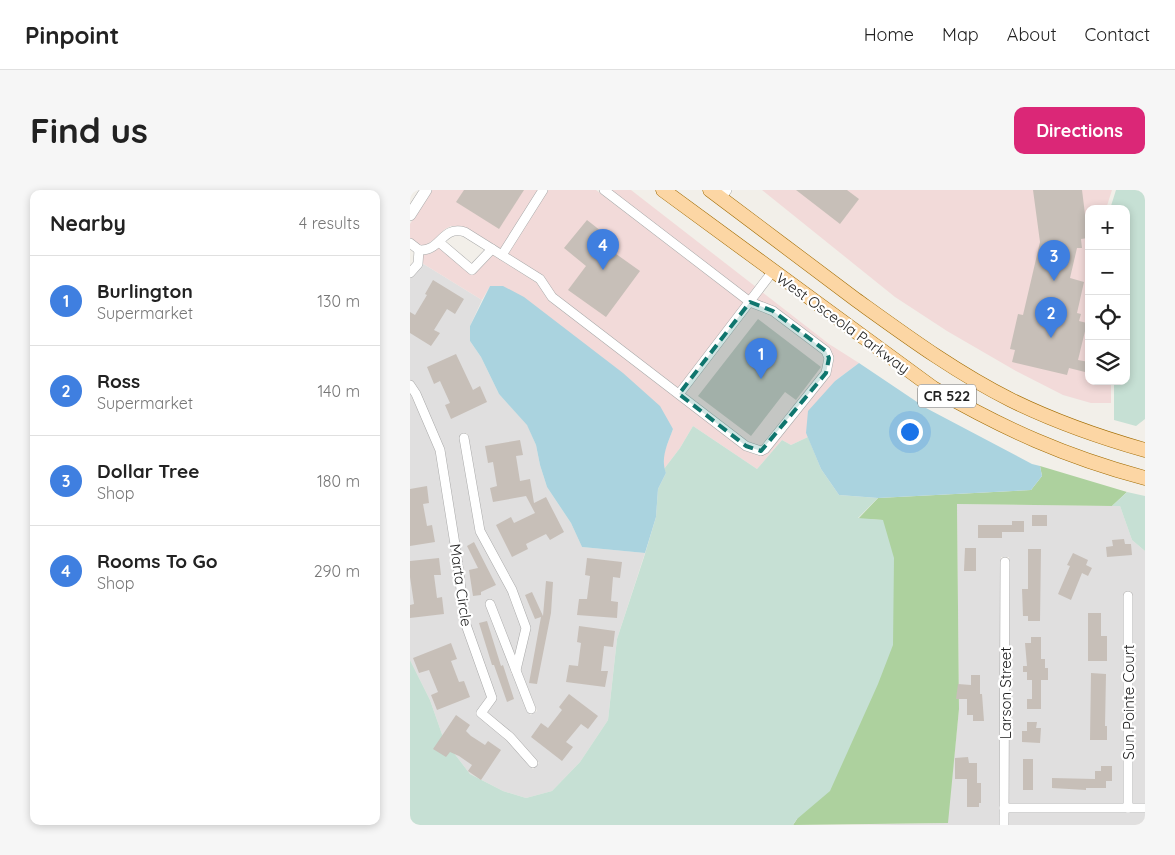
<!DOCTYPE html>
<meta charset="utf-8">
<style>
:root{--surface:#fff;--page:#f6f6f6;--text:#222;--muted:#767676;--line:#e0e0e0;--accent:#db2777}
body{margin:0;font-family:Quicksand,sans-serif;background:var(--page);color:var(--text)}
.controls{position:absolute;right:15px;top:15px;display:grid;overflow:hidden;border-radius:10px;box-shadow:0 2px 8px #0003}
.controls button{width:45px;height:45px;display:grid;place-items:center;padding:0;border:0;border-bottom:1px solid var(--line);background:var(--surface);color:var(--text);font:25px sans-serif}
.you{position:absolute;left:499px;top:241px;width:18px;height:18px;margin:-12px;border:4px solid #fff;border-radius:50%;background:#1a73e8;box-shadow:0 0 0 8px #1a73e833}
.badge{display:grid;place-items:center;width:32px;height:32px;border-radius:50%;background:var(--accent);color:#fff;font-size:16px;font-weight:700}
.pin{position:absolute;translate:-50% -41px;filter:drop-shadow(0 1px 2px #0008)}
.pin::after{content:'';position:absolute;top:26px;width:18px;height:15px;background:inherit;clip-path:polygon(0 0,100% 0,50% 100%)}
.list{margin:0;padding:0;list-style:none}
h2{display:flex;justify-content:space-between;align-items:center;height:65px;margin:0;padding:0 20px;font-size:21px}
h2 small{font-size:16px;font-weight:400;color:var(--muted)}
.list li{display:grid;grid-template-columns:32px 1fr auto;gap:15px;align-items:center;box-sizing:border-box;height:90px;padding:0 20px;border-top:1px solid var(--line)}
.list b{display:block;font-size:19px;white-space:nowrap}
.list p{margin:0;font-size:16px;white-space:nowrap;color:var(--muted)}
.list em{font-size:16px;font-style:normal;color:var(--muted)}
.icon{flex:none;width:28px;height:28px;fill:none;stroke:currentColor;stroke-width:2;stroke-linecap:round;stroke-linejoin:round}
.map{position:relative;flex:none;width:735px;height:635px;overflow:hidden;border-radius:10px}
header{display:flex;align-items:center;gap:30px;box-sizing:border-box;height:70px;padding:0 25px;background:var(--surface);border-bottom:1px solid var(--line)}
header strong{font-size:24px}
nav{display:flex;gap:28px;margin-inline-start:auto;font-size:18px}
.intro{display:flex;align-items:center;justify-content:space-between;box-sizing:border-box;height:120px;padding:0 30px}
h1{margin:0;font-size:35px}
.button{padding:12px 22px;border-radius:10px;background:var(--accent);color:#fff;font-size:18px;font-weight:700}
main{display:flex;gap:30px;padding:0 30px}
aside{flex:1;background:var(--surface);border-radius:10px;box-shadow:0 2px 8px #0003}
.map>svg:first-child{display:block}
</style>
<header>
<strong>Pinpoint</strong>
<nav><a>Home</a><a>Map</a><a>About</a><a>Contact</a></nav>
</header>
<div class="intro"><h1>Find us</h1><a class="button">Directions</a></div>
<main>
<aside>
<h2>Nearby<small>4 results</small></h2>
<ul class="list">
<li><span class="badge" style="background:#3f7fe0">1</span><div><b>Burlington</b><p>Supermarket</p></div><em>130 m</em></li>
<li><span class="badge" style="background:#3f7fe0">2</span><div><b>Ross</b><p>Supermarket</p></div><em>140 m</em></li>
<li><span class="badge" style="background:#3f7fe0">3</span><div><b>Dollar Tree</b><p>Shop</p></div><em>180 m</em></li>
<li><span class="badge" style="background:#3f7fe0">4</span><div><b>Rooms To Go</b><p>Shop</p></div><em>290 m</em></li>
</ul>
</aside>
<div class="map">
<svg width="735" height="635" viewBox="0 0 735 635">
<rect width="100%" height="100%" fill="#f2efe9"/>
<g fill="#e0dfdf" fill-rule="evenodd">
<path d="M12 73 72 110 60 136V151L71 167 89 204 117 234 126 255 130 275 137 297 161 333 172 357 235 363 207 449 198 530 170 572 142 601 116 608 93 601 60 584 34 550 20 510 0 470V203L27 262 43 368 51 433 77 507 68 520V526L97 550 123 579 129 573 102 543 77 522 85 511 59 431 51 367 34 258 9 202 0 190V88L11 77ZM57 243 74 340 105 397 120 440 111 480 127 521 120 525 103 484H101L102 481 75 412 83 409 105 467 112 439 98 402 66 342 50 245Z"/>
<path d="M547 314 710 316 722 350 735 361V613H722L721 401 714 402V613H598L599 367H591L590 635H440L537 633 549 519Z"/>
<rect x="598" y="622" width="137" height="13"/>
</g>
<g fill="#f2dad9">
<path d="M21 0H128L91 59 57 38 48 36H41L35 39 26 48 15 56 10 55 0 48V34Z"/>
<path d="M138 0H186L334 113 268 198 145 104 98 64Z"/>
<path d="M201 0H221L346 97 339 106Z"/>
<path d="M352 0H702L696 19H679V191H701V213H681L653 205 606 181 537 141 485 107Z"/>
<path d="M29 57 59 83H64L83 65 127 93 140 111 334 260 349 266 358 262 419 186 422 176 423 168 418 157 365 117 347 110 352 102 419 154 449 173 425 191 396 243 398 247 381 255 372 250 347 279 283 236 270 258 254 279V263L263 239 80 96 72 110 12 73 13 65 22 63Z"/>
<path d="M341 117 361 125 412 164 414 169 413 180 350 257 338 252 275 203Z"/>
</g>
<path fill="#add19e" d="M630 276 717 302 702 316 547 314 549 519 538 633 383 635 387 629 473 330 448 329 468 308 621 300 632 286Z"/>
<g fill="#c6e0d4">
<path d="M706 0H735V229L726 236 704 230V191H716V19H700Z"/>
<path d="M283 236 347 279 372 250 381 255 398 247 411 279 429 305 468 308 448 328 473 330 484 368 483 455 468 494 420 601 387 629 383 635H0V470L20 510 34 550 60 584 93 601 116 608 142 601 170 572 198 530 207 449 234 367 246 327 248 299 256 283 254 279 270 258Z"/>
<path d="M717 302 735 306V361L722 350 710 316H702Z"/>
</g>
<g fill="#aad3df">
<path d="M80 96H93L114 107 213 183 250 216 263 239C258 253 250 268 256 283L248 299 246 327 235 363 172 357 161 333 137 297 130 275 126 255 117 235 89 204 71 167 60 151V136Z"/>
<path d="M449 173 516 218 622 274 630 276 632 286 621 300 468 308 429 305 411 279 396 243 398 221 425 191Z"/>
</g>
<g fill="#c7bfb8">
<path d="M54 0H114L89 39 46 12Z"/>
<path d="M386 0H437L449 9 430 34Z"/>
<path d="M623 0H672L678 48 671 49 672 58H667L660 88 674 92 667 123 671 124 669 131 677 133 668 170 679 172V183L659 178 657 185 602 172 605 160 600 159 608 124 613 125 630 52Z"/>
<path d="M177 30 191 41 185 49 230 81 196 127 158 100 176 76 154 58Z"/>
<path d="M23 90 54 109 45 124 37 119 24 140 30 143 21 156 0 143V122L5 125 17 105 15 104Z"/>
<path d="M348 129 411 177 386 210 375 202 341 246 288 206Z"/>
<path d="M46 164 63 200 70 196 77 212 41 229 35 215 40 213 30 191 24 194 17 177Z"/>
<path d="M110 250 113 265 106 266 110 291 120 289 124 313 136 307 154 342 140 350 136 344 116 354 118 359 102 367 86 335 101 327 104 333 125 323 116 306 83 312 80 298 87 296 83 272 78 273 75 256Z"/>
<path d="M17 296 19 313 13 314 17 336 22 335 25 352 0 356V299Z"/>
<rect x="622" y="325" width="15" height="11"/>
<path d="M602 331H614V342H592V348H568V335H602Z"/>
<path d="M714 349 715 354H721L722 365 697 367 696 357 703 356 702 350Z"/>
<path d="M64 352 86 395 71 402V405L63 406 59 380 68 378 57 356Z"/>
<path d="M555 358H566V381H554Z"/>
<path d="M618 359H631L630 431H618V426H613L612 399H618Z"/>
<path d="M663 363 678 370 676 375 682 378 678 386 672 383 661 410 648 404 660 376 657 375Z"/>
<path d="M29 368 31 385H24L27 408 32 407 34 424 0 428V415L4 414 0 387V371Z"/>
<path d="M177 368 212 372 210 388 203 387 201 411 208 412 207 428 167 425 169 409H177L180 386 175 385Z"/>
<path d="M136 391 143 392 141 423 127 494 119 493 131 427 125 429 115 405 122 402 133 426Z"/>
<path d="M678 423H691V446H697V471H678Z"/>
<path d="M77 431 91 476 93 475 104 509 97 512 84 475H82L69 433Z"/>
<path d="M169 436 205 441 203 457 194 456 191 481H198L195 497 156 492 159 475 168 476 171 453 167 452Z"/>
<path d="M621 447H631V469H635V478H638V490H631V519H617V509H622V490H617V482H613V476H617L615 453H621Z"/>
<path d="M41 453 47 469 41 471 49 492 54 491 60 507 27 520 21 505 28 502 19 480 9 483 3 468Z"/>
<path d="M681 483 696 484 695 536H697V550H680Z"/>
<path d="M561 485H570V504H572L574 531H563V525H557V509H546L548 494 561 495Z"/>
<path d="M159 504 188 526 178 539 171 534 156 552 163 557 152 571 121 547 131 533 138 538 152 520 149 517Z"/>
<path d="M46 525 60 535 56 541 61 546 75 555 78 551 91 560 71 590 58 581 62 575 49 566 40 562 36 567 23 559Z"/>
<path d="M617 532H627L626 538H631L630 553 612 552V541H617Z"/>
<path d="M558 567 559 573H567V593H571V613H569V617H557V589H545V568Z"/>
<rect x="613" y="569" width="10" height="31"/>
<path d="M691 576H702V591H696V598H676V600L642 598V588L685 589V581H691Z"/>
</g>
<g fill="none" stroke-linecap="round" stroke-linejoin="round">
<g stroke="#a9a9a9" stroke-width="10">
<g id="minor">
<path d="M311 8 317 0"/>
<path d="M29 52 62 80 82 59"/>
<path d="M0 53 9 60"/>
<path d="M9 60C31 62 31 35 55 42L130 89 142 107 336 256 351 261 355 259 416 183 419 168 416 161 363 121 340 112 194 0"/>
<path d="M92 65 133 0"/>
<path d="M0 83 8 74 9 60"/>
<path d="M0 195 6 204 30 260 47 367 55 432 82 508 71 523 100 547 123 573"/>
<path d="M269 204 363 81"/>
<path d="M54 248 70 341 102 400 116 438 106 480"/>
<path d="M718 406V618"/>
<path d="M80 414 121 519"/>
<path d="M594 618H735"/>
<path d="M594 635 595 372"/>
</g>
</g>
<g stroke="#a9a9a9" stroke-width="12">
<path id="tertiary" d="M0 25 16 0"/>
</g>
<g stroke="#a06b00" stroke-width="15">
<g id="primary">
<path d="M253 0 523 198C594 239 656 267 735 288"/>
<path d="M300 0C348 36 397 73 445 109 495 145 545 182 601 210 644 231 689 247 735 260"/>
</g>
</g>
<use href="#minor" stroke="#fff" stroke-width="9"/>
<use href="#tertiary" stroke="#fff" stroke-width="11"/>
<use href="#primary" stroke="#fcd6a4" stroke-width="14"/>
</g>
<path fill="#0f766e" fill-opacity="0.2" stroke="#0f766e" stroke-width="4" stroke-dasharray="10 6" stroke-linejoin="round" d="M340 112 363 121 416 161 419 168 416 183 351 261 336 256 269 204Z"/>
<g text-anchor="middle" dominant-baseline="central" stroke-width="4.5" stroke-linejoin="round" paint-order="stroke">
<rect fill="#fff" stroke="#646464" stroke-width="1" x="508" y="194.5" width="58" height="23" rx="4"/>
<g font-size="14" font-weight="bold" fill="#222">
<text x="537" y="206">CR 522</text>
</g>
<g font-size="15" fill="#222" stroke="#fff">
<text transform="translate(433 133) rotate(36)">West Osceola Parkway</text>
<text transform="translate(51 395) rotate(82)">Marta Circle</text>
<text transform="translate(595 503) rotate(-90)">Larson Street</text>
<text transform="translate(718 512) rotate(-90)">Sun Pointe Court</text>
</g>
</g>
</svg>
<div class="controls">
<button>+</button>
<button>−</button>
<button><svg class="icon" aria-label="locate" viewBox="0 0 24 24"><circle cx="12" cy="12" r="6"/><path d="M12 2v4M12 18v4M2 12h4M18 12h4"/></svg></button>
<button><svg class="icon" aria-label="layers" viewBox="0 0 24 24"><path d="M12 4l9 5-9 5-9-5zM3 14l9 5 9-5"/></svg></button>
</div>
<div class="you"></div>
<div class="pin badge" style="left:351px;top:189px;background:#3f7fe0">1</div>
<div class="pin badge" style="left:641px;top:148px;background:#3f7fe0">2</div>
<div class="pin badge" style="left:644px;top:91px;background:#3f7fe0">3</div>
<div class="pin badge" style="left:193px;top:80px;background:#3f7fe0">4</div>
</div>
</main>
